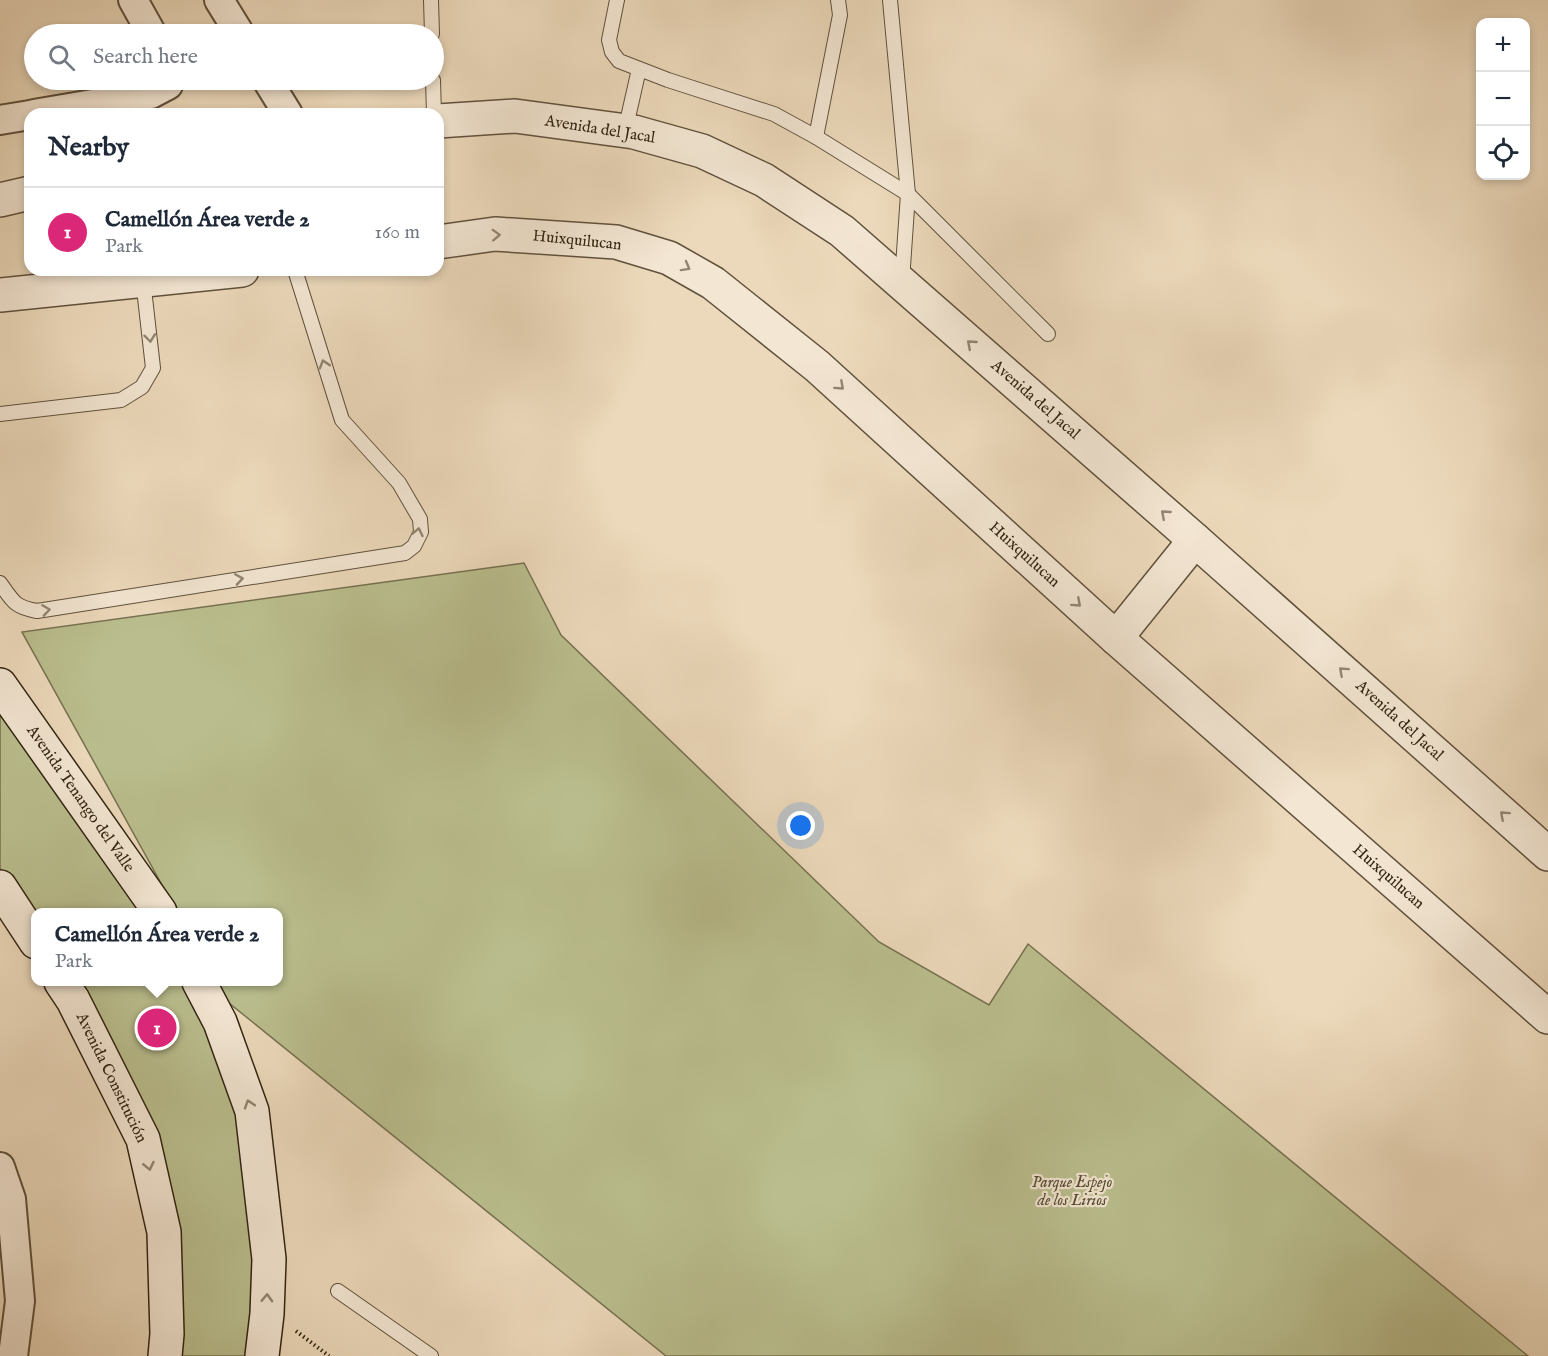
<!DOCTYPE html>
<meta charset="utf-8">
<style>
:root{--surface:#fff;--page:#f6f6f7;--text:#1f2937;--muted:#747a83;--line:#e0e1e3;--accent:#db2777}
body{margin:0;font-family:"IM FELL English",serif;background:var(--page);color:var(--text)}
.controls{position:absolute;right:18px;top:18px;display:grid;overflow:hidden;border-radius:12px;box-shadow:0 3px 9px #0003}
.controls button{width:54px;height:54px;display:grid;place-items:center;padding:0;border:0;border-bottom:2px solid var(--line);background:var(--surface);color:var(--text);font:30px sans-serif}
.you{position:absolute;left:801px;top:826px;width:21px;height:21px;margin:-15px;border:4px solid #fff;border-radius:50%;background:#1a73e8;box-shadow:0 0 0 9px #1a73e833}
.badge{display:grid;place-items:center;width:39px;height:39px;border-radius:50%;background:var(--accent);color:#fff;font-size:20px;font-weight:700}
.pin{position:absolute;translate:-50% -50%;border:3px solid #fff;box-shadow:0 2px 6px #0006}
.popup{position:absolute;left:31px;top:908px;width:252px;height:78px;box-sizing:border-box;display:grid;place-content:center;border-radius:12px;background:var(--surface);filter:drop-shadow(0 2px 4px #0005);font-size:20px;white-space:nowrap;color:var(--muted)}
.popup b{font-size:22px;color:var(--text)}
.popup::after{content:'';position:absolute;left:50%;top:100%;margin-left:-12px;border:12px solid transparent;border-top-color:var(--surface)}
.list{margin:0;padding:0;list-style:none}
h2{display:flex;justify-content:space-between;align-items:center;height:78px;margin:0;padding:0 24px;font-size:26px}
h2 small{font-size:20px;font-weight:400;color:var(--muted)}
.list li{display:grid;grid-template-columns:39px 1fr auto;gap:18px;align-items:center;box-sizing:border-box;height:90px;padding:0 24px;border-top:2px solid var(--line)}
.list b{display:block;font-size:22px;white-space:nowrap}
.list p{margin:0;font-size:20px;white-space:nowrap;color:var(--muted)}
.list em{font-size:20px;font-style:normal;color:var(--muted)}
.icon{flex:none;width:33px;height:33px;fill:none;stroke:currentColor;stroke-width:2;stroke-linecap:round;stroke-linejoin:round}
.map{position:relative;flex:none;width:1548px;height:1356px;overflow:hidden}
.search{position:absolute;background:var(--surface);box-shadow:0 3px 9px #0003;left:24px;top:24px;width:420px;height:66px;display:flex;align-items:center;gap:15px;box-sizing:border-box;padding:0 21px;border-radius:33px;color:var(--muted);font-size:22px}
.panel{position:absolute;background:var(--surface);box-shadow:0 3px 9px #0003;left:24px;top:108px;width:420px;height:168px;border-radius:18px}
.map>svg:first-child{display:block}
</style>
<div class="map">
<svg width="1548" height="1356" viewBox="0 0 1548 1356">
<rect width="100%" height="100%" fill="#ecd9bb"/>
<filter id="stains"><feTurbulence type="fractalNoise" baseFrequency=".00333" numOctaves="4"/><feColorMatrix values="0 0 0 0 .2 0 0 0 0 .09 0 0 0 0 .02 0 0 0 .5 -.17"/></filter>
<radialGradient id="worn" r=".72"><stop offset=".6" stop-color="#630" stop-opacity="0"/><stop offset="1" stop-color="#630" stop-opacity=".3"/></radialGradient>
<g fill="#babe8e" stroke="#767150" stroke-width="1.5">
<path d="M524 563 561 635 879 942 989 1005 1028 944 1528 1356H666L224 999 215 982H278V912H177L22 632Z"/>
<path d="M0 694 159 912H36L0 873Z"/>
<path d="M70 982H196L247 1112 257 1356H171L169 1231Z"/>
</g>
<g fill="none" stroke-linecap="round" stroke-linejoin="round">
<g stroke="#60513c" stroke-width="16">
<g id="service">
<path d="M431 0 432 34"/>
<path d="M617 0 609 40 612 52 619 61 668 80 774 114 816 137 908 194 1048 334"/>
<path d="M890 0 908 194 902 281"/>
<path d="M433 80 434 114"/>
<path d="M625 131 639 69"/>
<path d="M816 137 840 15 838 0"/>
<path d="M0 414 121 400 142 387 153 368 143 280"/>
<path d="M0 583C13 601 14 607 37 611L405 553 414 546 421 532 420 519 399 483 342 420 295 270"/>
<path d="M338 1291 431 1356"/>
</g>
</g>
<g stroke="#60513c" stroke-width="32">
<g id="minor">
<path d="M133 0 152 34"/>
<path d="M219 0 240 34"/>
<path d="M267 80 288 114"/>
<path d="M34 114 151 94 168 85V80"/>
<path d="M0 120 30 115"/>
<path d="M0 1167 11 1199 20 1301 13 1356"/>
</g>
</g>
<g stroke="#60513c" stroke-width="36">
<g id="tertiary">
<path d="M438 121 515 116 634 132 702 151 764 180 842 231 1195 540 1548 854"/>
<path d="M0 200 30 193"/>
<path d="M438 242 495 234 616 242 669 258 713 283 817 366 1116 638 1548 1017"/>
<path d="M0 295 242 270"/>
<path d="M1116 638 1195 540"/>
</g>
</g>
<g stroke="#312411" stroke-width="36">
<g id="secondary">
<path d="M0 685 160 912"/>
<path d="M0 887 36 942"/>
<path d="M61 982 73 1000 143 1139 164 1232 167 1334 165 1356"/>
<path d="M199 982 220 1022 252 1111 269 1259 267 1314 262 1356"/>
</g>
</g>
<path stroke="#312411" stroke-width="4" stroke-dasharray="1.5 3" stroke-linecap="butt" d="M296 1331 329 1356"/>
<use href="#service" stroke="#f3e6d3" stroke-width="14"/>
<use href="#minor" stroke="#f3e6d3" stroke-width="28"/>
<use href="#tertiary" stroke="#f3e6d3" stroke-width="33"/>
<use href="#secondary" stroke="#f3e6d3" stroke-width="33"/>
</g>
<defs><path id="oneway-chevron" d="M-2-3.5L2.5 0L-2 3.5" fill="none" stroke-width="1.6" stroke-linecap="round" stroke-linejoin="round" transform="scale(1.5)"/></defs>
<g stroke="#928572">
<use href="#oneway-chevron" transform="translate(496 235) rotate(-2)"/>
<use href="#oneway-chevron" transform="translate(686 267) rotate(29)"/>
<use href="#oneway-chevron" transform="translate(150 338) rotate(83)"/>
<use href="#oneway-chevron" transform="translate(971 344) rotate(-139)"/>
<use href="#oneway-chevron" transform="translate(324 364) rotate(-107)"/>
<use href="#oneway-chevron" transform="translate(840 386) rotate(42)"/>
<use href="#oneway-chevron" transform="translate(1165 514) rotate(-139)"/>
<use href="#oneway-chevron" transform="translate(418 532) rotate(-78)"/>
<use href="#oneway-chevron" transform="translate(239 579) rotate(-9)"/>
<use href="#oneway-chevron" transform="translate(1077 603) rotate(42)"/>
<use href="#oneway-chevron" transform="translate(46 610) rotate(-8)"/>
<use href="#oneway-chevron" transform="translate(1343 671) rotate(-138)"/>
<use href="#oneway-chevron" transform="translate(1504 815) rotate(-138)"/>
<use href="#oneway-chevron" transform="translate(249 1104) rotate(-108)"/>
<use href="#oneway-chevron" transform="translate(149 1166) rotate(77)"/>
<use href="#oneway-chevron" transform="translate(267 1298) rotate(-88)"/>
</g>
<g text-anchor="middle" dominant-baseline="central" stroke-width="4.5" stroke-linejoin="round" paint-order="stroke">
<g font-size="16" fill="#312411" stroke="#f3e6d3">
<text transform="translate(600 130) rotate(9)">Avenida del Jacal</text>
<text transform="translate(577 241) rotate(6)">Huixquilucan</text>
<text transform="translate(1035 400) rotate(41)">Avenida del Jacal</text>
<text transform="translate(1024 555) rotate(42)">Huixquilucan</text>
<text transform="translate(1399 721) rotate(42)">Avenida del Jacal</text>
<text transform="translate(80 799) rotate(55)">Avenida Tenango del Valle</text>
<text transform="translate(1388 877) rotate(41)">Huixquilucan</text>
<text transform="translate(111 1078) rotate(64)">Avenida Constitución</text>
</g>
<g font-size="16" font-style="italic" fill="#534a30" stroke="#f3e6d3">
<text x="1072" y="1183">Parque Espejo<tspan x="1072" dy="18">de los Lirios</tspan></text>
</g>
</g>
<rect width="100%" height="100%" filter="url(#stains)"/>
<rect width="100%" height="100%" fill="url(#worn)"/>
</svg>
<div class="controls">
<button>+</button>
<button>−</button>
<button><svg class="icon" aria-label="locate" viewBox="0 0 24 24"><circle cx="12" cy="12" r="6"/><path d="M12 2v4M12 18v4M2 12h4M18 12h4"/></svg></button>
</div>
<div class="you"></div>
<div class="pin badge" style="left:157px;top:1028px">1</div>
<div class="popup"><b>Camellón Área verde 2</b>Park</div>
<div class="search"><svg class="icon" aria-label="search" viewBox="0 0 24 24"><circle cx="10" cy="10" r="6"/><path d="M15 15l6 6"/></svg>Search here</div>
<section class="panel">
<h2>Nearby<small></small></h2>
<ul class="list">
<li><span class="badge">1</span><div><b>Camellón Área verde 2</b><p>Park</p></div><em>160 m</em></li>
</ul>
</section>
</div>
